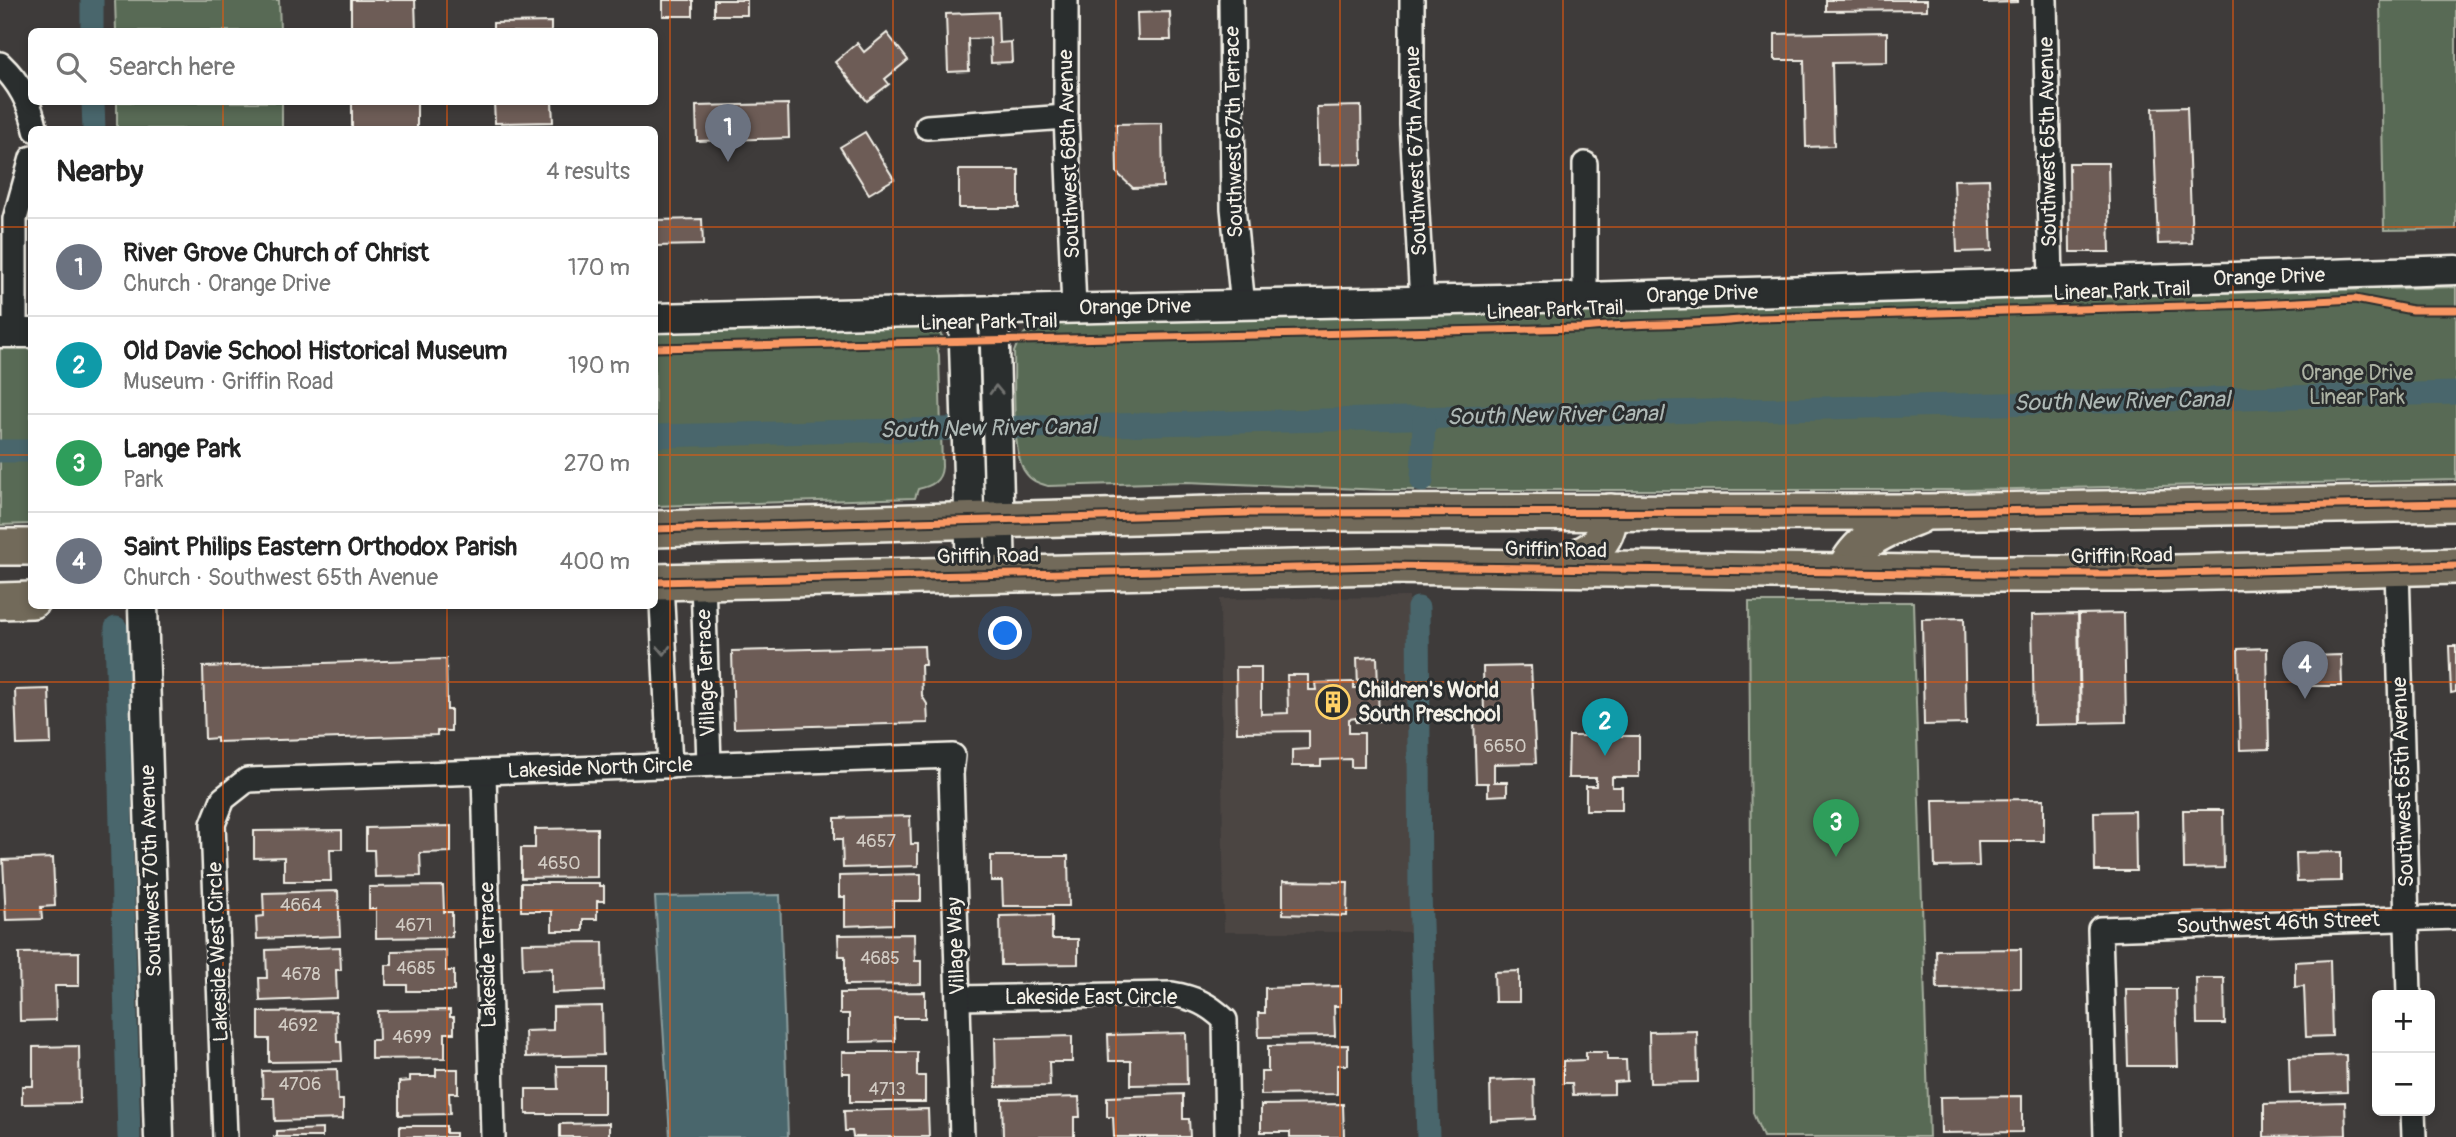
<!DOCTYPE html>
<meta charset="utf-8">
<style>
:root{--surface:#fff;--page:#f6f6f6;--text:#222;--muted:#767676;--line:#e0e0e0;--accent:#857141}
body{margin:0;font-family:Pangolin,sans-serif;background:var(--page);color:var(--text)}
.controls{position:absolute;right:21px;bottom:21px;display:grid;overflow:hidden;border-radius:10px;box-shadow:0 4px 10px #0003}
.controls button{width:63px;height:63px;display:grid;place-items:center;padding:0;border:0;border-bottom:2px solid var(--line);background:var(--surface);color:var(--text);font:35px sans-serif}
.you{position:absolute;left:1006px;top:634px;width:24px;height:24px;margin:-18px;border:5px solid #fff;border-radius:50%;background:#1a73e8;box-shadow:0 0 0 10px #1a73e833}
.badge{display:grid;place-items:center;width:46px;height:46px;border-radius:50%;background:var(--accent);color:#fff;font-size:23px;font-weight:700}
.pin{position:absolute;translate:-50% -58px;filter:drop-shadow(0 2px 4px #0008)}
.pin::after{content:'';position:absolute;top:37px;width:24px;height:21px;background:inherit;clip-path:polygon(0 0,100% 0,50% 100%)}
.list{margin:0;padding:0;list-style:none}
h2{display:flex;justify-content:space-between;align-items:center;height:91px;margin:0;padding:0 28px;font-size:30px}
h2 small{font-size:23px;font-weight:400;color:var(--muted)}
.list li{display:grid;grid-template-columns:46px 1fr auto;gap:21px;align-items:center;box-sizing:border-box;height:98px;padding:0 28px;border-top:2px solid var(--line)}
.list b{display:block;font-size:26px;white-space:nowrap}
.list p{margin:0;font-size:23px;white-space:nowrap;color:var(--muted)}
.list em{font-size:23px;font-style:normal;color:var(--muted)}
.icon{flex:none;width:38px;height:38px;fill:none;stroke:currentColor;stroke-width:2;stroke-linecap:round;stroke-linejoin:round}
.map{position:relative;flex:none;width:2456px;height:1137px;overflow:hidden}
.search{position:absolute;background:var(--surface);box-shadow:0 4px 10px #0003;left:28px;top:28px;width:630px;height:77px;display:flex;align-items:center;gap:18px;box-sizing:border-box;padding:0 24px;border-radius:10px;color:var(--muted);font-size:26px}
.panel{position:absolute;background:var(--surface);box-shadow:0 4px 10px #0003;left:28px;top:126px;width:630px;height:483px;border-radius:10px}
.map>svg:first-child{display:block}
</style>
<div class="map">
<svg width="2456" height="1137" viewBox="0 0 2456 1137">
<rect width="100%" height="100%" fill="#3e3b3a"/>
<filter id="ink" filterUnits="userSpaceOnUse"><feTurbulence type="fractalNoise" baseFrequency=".0143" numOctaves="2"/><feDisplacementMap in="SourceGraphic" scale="14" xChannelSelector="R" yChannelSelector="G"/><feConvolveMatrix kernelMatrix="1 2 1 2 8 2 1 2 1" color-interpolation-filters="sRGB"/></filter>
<g filter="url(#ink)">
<path fill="#4c4543" d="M1409 597 1411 828 1417 932H1224L1220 599Z"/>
<g fill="#586a54" stroke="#a6ae9e" stroke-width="2">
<path d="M115 0H279L280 31H116Z"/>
<path d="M2380 0H2456V229L2384 230Z"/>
<rect x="117" y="102" width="165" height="27"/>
<path d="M2456 287V480L1966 490H1384L1186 482 1048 486C1038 483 1031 481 1025 472 1011 453 1015 379 1014 352 1021 332 1028 329 1047 322Z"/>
<path d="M925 325 937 331 943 337 937 348 939 355 942 467C941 482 931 486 918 489L915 498 655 506 654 328Z"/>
<path d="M31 345V524L0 525V346Z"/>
<path d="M1749 602H1913L1929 1137H1763L1753 1113Z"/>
</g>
<path fill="#48666c" stroke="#8d9e9e" stroke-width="2" d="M780 895 788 1137H670L655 897Z"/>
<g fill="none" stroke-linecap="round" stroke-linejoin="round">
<g stroke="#48666c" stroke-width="23">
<path d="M92 0V32"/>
<path d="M93 102 94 130"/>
<path d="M654 436 2456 393"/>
<path d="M0 451H32"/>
<path d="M1422 481 1424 418"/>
<path d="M1418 608 1420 892 1428 1137"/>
<path d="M116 628 129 1137"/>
</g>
</g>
<g fill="#6d5b57" stroke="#f4f1e8" stroke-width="2">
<path d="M351 0H415L416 32H351Z"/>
<rect x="663" y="0" width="30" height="16"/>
<rect x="714" y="0" width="33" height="15"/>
<path d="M1826 0H1927V10L1826 11Z"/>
<path d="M1984 0H2018V2L1984 3Z"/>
<path d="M998 12 999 43 1011 42 1012 62 991 63 990 38 968 39 969 71 948 72 946 14Z"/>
<path d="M1170 12 1171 40H1138L1137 13Z"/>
<path d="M551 22V32H493V23Z"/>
<path d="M1887 32V62L1832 63 1834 146 1806 147 1804 60H1775V34Z"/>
<path d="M887 33 908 60 885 79 889 84 867 101 835 62 857 43 864 52Z"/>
<rect x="352" y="102" width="65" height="28"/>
<path d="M494 102H552L553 122 495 123Z"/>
<path d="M788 104 789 138 697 141 696 106Z"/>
<path d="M1361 106 1362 164 1319 165 1317 107Z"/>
<path d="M2187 107 2192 243 2158 244 2153 108Z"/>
<path d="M1162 123 1163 187 1133 188 1117 173 1116 124Z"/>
<path d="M865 132 894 179 869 194 840 147Z"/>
<path d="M2069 163H2108L2110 252H2070Z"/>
<rect x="959" y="170" width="60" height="38"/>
<path d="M1989 179 1992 251 1957 252 1954 180Z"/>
<path d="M702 219 703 245 654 246V220Z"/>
<path d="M2124 613 2126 722 2081 723 2079 614Z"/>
<path d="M2078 614 2080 724 2034 725 2032 615Z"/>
<path d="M1964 618 1966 724 1924 725 1922 619Z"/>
<path d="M924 646 925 665H921L922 696 927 704 928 723 734 728 732 651Z"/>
<path d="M2449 646H2456V692L2451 693Z"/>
<path d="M2267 648 2269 749 2240 750 2238 649Z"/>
<path d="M2341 655 2342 686H2311V656Z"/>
<path d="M1377 657 1379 721 1356 722V718L1349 719V733H1364V767H1351V759L1321 760V766H1292V750L1309 749V731L1237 732 1236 667H1261V714L1288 713 1287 675H1308V690H1316L1315 683 1354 682V688H1358L1357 658Z"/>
<path d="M446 659 447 710H451V731H437V735L217 742V738L205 739 203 667Z"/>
<path d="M1531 666 1536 763 1494 764V782H1507V795L1488 796V783H1476L1474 716H1484L1483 667Z"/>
<path d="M49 689 51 744 17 745 15 690Z"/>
<path d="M1569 736H1639V777H1612V787H1622V810H1586V786H1596V778H1568Z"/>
<path d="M2044 799V841H1978L1979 866 1935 867 1933 800Z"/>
<path d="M2183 810H2223L2224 868 2184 869Z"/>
<path d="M2135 811 2136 871H2095L2094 812Z"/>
<path d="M910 816 911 844H918V866L843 868 842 839H835V818Z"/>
<path d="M451 826V852L420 853 421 876 375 877 374 850H366V828Z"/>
<path d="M597 828V877L521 878V848H535V829Z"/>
<path d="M342 830V849H330L331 881H284V857L254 858V831Z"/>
<path d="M2341 852V881L2297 882 2296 853Z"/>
<path d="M991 856H1068L1069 906H1003L1002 881H991Z"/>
<path d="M53 858 55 906 41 907 42 919 6 920 3 860Z"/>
<path d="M921 874V901H893V924L845 926V897H839V876Z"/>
<path d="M1283 881 1348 882 1347 916 1283 914Z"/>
<path d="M521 883H599V886H604V901H597V919H583V931H552V911H521Z"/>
<path d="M443 886 444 912H452V937L376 938V909H369V887Z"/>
<path d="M338 891 340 936 257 939 256 917 264 916 263 893Z"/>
<path d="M1052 915V939H1078V964L1001 965 1000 916Z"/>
<path d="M914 934 915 961H921V984L845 985V956H839L838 935Z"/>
<path d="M603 942 604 991 552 993V968L523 969 522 943Z"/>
<path d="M340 947 341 970H336L337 998 260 1001 259 978H267L266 950Z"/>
<path d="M2021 949V988L1937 989 1936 950Z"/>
<path d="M446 950V971H454V991H407V985H386V965H392V951Z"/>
<path d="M79 952V986H55L56 1020 20 1021 19 953Z"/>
<path d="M2330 960 2332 1036 2306 1037 2304 986 2295 987V962Z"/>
<path d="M1519 971V1002H1495L1494 972Z"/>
<path d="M2196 978H2224L2225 1024H2197Z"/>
<path d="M1340 986V1006H1334L1335 1036 1259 1037 1258 1013H1265V988Z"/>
<path d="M2126 989H2176L2178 1066H2128Z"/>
<path d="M925 992V1018H894L895 1041 849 1042V1014H840V993Z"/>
<path d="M602 1006 603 1055 526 1057 525 1031 553 1030V1007Z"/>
<path d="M450 1010V1017H454V1033H445V1058L371 1059V1040H379L378 1011Z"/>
<path d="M336 1011 337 1042H341L342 1061 269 1062V1039H259V1012Z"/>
<path d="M1697 1031 1698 1082 1650 1083 1649 1032Z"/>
<path d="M1186 1033 1187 1084 1131 1085V1061H1109L1108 1035Z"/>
<path d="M1072 1036V1062H1049L1050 1086 996 1087 995 1038Z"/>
<path d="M1348 1045V1065H1337V1094L1261 1095V1072H1268V1046Z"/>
<path d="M79 1046 80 1103 22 1104V1086H33V1047Z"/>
<path d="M842 1052H917V1076H925V1102H850V1073H842Z"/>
<path d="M1586 1052H1607V1060H1626L1627 1081 1614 1082V1094L1573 1095 1572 1083H1563V1061L1586 1060Z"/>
<path d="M2346 1055 2347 1092 2290 1094 2289 1057Z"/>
<path d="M557 1066H604V1114H526V1089H558Z"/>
<path d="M337 1069 338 1100H343V1119L275 1121 274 1098H263L262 1071Z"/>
<path d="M436 1069H458V1093H449L450 1114 399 1115V1082L410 1081V1076H436Z"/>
<path d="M1534 1079 1535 1119 1491 1121 1490 1081Z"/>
<path d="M1183 1094V1119H1189L1190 1137H1114L1113 1117H1107V1097Z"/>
<path d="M2022 1096V1132L1941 1133 1940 1097Z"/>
<path d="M1079 1097 1080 1117H1074V1137H1003L1002 1099Z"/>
<path d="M2345 1102 2346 1135 2264 1137V1104Z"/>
<path d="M1343 1104 1344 1137H1290V1132H1261V1105Z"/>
<path d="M928 1109 929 1137H853L852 1131H845L844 1111Z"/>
<path d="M609 1123V1137H560V1124Z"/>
<path d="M400 1126H446V1133H455V1137H400Z"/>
<path d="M322 1129V1137H273H277V1131Z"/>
</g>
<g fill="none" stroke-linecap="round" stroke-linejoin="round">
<g stroke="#f4f1e8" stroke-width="28">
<g id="minor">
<path d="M1066 0V117L1074 308"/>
<path d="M1231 0 1233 208 1243 306"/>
<path d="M1412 0V125L1422 301"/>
<path d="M2045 0 2051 284"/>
<path d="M0 64C20 83 30 103 36 130"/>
<path d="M927 127 1066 117"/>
<path d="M1585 164V297"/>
<path d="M15 333V219L32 158"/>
<path d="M2397 568 2409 995"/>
<path d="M703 581 709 764"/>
<path d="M661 582 670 766"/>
<path d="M484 772 493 1137"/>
<path d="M958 998 1172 994C1195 998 1208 1004 1225 1020L1227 1137"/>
<path d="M2413 1111 2414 1137"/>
<path d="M225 1137 213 824 223 799 247 780 953 756 951 773 962 1137"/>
<path d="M2106 1137 2100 929 2456 917"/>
</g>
</g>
<g stroke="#f4f1e8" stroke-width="33">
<g id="tertiary">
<path d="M994 310 1001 574"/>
<path d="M963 311 971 574"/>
<path d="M654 318 1585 297 2456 270"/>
<path d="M0 333H32"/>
<path d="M143 606 159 1137"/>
</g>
</g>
<g stroke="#f4f1e8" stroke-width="40">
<g id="primary">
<path d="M654 529 1247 513 1928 512 2456 503"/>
<path d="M0 547H32"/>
<path d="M1558 565C1589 553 1607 548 1610 512"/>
<path d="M1843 573C1859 538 1884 530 1918 516"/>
<path d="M654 582 1383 566 1993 574H2134L2456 566"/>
<path d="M0 601 32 600"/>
</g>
</g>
<use href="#minor" stroke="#2a2d2e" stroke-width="23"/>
<use href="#tertiary" stroke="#2a2d2e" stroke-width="28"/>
<use href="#primary" stroke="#726b5a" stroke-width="35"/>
<g stroke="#2a2d2e" stroke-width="11">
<g id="cycleway">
<path d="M654 348 1581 328C1640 322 1700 326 1758 318L2257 304 2355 299 2412 310H2456"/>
<path d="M654 529 1247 513 1928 512 2456 503"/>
<path d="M654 582 1383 566 1993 574H2134L2456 566"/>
</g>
</g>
<use href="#cycleway" stroke="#f99763" stroke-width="7"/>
</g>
<defs><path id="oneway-chevron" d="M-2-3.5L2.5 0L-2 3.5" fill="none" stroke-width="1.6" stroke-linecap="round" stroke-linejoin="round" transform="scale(1.75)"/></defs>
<g stroke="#71726f">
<use href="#oneway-chevron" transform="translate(996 390) rotate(-92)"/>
<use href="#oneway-chevron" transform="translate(664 650) rotate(87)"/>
</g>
</g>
<path fill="none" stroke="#e8590c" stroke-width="2" stroke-opacity="0.55" d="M223 0V32M447 0V32M670 0V1137M893 0V1137M1116 0V1137M1340 0V1137M1563 0V1137M1786 0V1137M2009 0V1137M2233 0V1137M223 102V130M447 102V130M0 227H32M654 227H2456M0 455H32M654 455H2456M223 606V1137M447 606V1137M0 682H2456M0 910H2456"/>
<defs>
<g id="building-ring" transform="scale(1.75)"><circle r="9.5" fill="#2a2d2e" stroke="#ffd166" stroke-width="1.5"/><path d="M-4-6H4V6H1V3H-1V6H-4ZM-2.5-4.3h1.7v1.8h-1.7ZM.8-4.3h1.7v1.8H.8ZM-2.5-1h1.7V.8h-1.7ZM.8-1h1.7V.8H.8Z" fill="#ffd166"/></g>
</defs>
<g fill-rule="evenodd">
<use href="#building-ring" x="1333" y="702"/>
</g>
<g text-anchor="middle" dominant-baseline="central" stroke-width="6" stroke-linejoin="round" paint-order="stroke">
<g font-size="18" fill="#d2ccc4">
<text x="1505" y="746">6650</text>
<text x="876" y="841">4657</text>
<text x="559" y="863">4650</text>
<text x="301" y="905">4664</text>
<text x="414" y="925">4671</text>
<text x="880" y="958">4685</text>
<text x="416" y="968">4685</text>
<text x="301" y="974">4678</text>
<text x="298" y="1025">4692</text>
<text x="412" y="1037">4699</text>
<text x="300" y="1084">4706</text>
<text x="887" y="1089">4713</text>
</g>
<g font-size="21" fill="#f4f1e8" stroke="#2a2d2e">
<text transform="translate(1234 132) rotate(-91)">Southwest 67th Terrace</text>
<text transform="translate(2048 142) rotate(-91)">Southwest 65th Avenue</text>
<text transform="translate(1416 151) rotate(-92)">Southwest 67th Avenue</text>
<text transform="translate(1069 154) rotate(-92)">Southwest 68th Avenue</text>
<text transform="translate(2269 277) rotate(-2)">Orange Drive</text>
<text transform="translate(2122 291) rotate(-2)">Linear Park Trail</text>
<text transform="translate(1702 294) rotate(-2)">Orange Drive</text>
<text transform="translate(1135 307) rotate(-1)">Orange Drive</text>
<text transform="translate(1555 310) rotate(-2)">Linear Park Trail</text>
<text transform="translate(989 322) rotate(-1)">Linear Park Trail</text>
<text transform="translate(1556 550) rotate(1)">Griffin Road</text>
<text transform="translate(988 556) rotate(-1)">Griffin Road</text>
<text transform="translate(2122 556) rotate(-1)">Griffin Road</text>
<text transform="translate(706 673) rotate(-92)">Village Terrace</text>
<text transform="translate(600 768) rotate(-2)">Lakeside North Circle</text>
<text transform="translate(2403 782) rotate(-92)">Southwest 65th Avenue</text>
<text transform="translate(151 871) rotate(-92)">Southwest 70th Avenue</text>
<text transform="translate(2278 923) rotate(-2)">Southwest 46th Street</text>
<text transform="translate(956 946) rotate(-92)">Village Way</text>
<text transform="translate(218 952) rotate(-92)">Lakeside West Circle</text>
<text transform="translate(488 955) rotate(-91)">Lakeside Terrace</text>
<text x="1091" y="997">Lakeside East Circle</text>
</g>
<g font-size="21" fill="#aeb4a5" stroke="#2a2d2e">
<text x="2357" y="373">Orange Drive<tspan x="2357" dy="24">Linear Park</tspan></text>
</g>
<g font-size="21" font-weight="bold" fill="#f4f1e8" stroke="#2a2d2e" text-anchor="start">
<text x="1358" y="690">Children's World<tspan x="1358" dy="24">South Preschool</tspan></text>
</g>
<g font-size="23" font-style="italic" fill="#afb9b6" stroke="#2a2d2e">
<text transform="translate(2122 401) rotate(-1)">South New River Canal</text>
<text transform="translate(1555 415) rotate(-1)">South New River Canal</text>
<text transform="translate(988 428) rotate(-1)">South New River Canal</text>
</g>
</g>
</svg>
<div class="controls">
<button>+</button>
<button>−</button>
</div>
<div class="you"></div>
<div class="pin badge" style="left:728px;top:162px;background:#6b7280">1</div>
<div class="pin badge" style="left:1605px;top:756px;background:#0f9aa8">2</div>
<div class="pin badge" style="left:1836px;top:857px;background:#2e9e5b">3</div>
<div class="pin badge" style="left:2305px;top:699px;background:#6b7280">4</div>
<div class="search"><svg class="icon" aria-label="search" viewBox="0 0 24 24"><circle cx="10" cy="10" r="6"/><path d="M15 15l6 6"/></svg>Search here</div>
<section class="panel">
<h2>Nearby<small>4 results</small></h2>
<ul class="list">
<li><span class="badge" style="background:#6b7280">1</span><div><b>River Grove Church of Christ</b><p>Church · Orange Drive</p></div><em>170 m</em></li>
<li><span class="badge" style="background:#0f9aa8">2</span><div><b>Old Davie School Historical Museum</b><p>Museum · Griffin Road</p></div><em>190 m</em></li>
<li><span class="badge" style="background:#2e9e5b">3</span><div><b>Lange Park</b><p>Park</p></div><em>270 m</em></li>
<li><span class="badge" style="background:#6b7280">4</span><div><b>Saint Philips Eastern Orthodox Parish</b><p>Church · Southwest 65th Avenue</p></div><em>400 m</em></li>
</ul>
</section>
</div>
